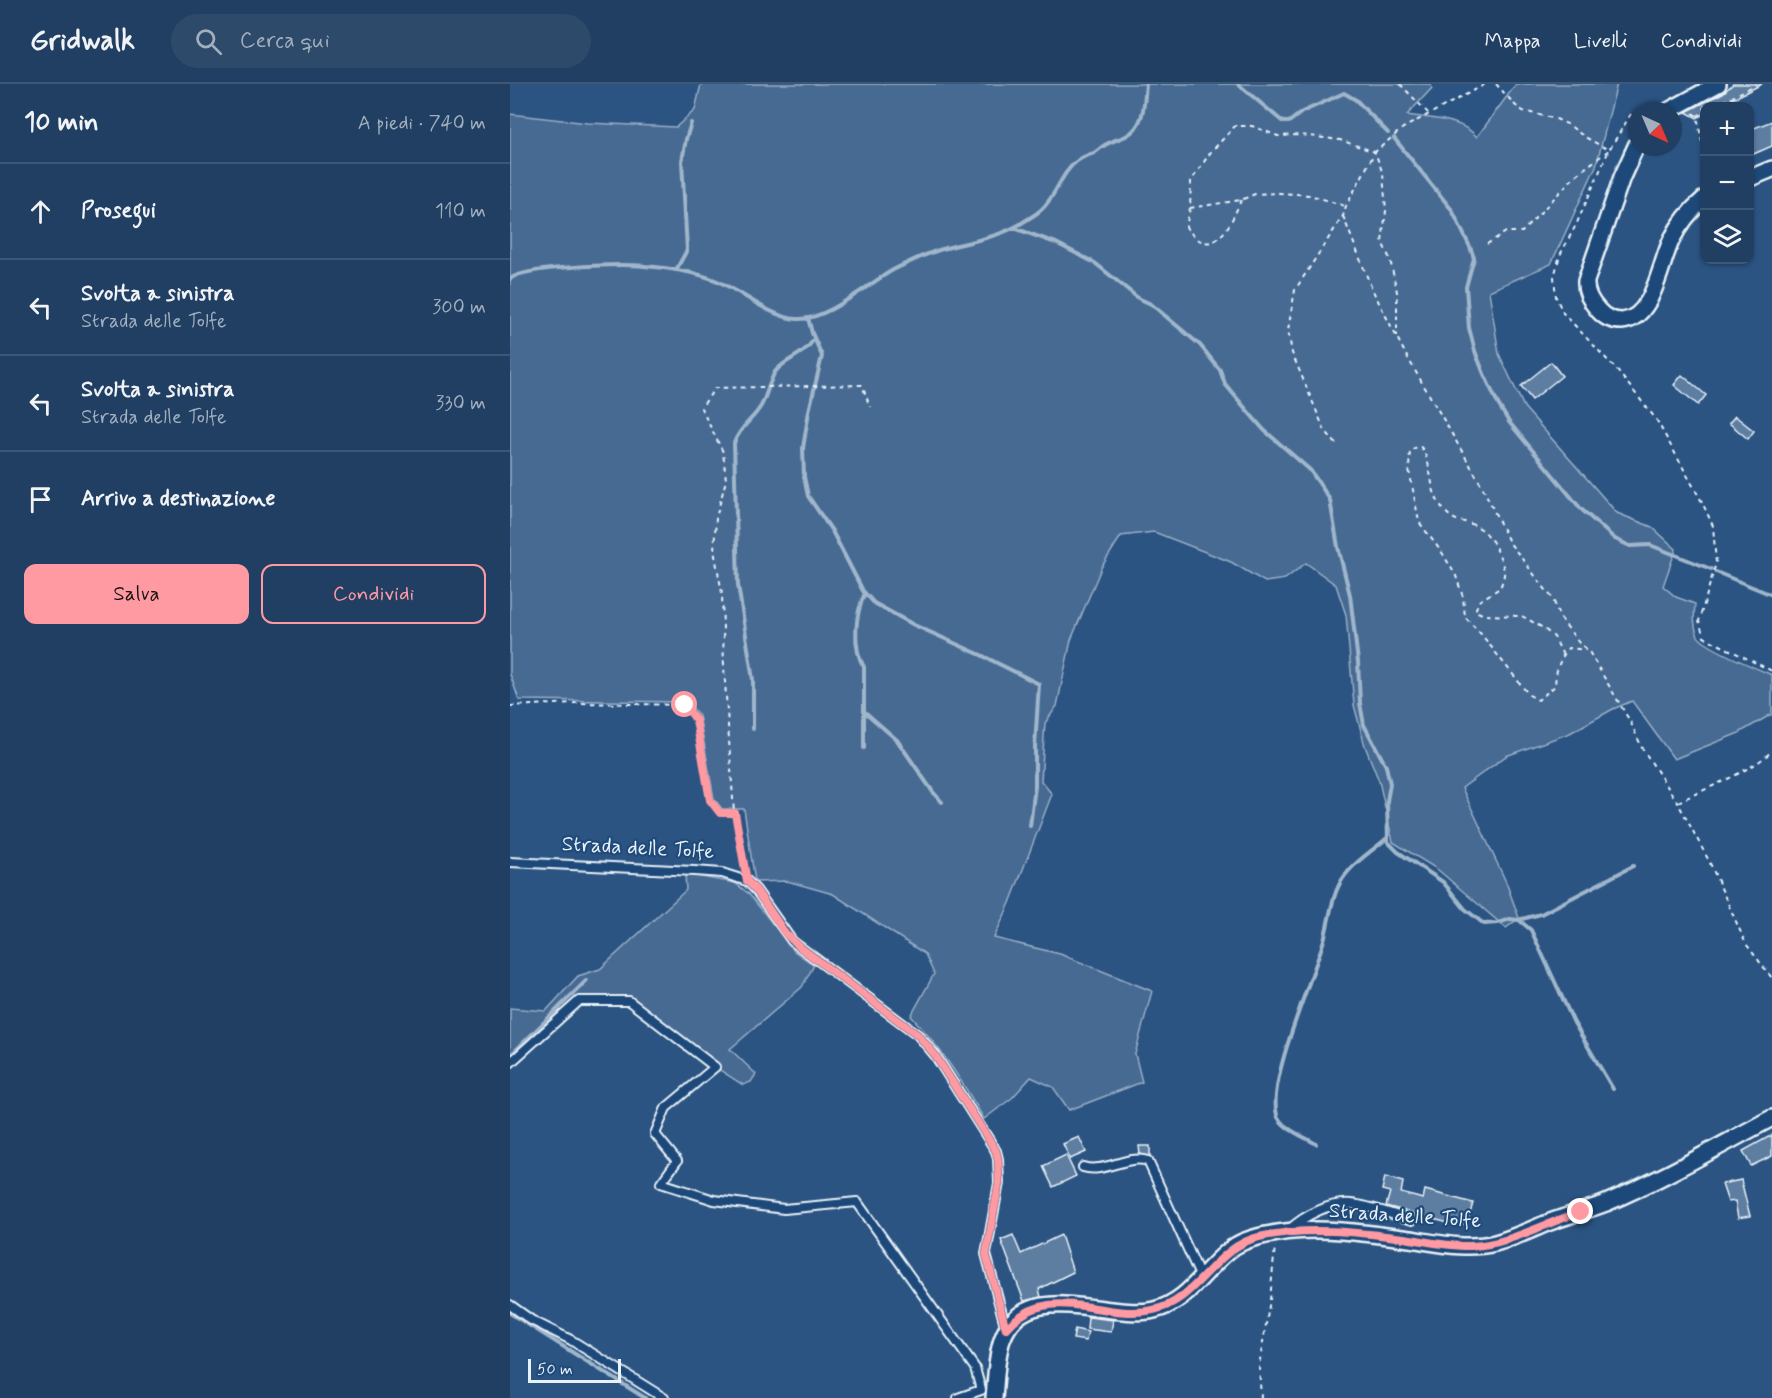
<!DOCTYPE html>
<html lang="it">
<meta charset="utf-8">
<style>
:root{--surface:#203f62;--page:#2d4a6b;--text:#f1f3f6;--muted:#a2afbe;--line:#3d5877;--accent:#ff9aa2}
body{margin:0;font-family:Mynerve,sans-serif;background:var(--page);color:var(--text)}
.controls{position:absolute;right:18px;top:18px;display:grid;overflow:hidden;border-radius:12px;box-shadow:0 2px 4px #0004}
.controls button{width:54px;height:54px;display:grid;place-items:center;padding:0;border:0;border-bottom:2px solid var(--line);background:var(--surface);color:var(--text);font:30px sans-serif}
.compass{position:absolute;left:1118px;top:18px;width:54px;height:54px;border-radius:50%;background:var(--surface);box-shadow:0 2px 4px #0004;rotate:136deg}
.scale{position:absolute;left:18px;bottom:15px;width:93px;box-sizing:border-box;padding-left:6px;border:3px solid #e8f1f8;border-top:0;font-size:16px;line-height:21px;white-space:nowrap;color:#e8f1f8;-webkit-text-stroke:4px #1f4a7a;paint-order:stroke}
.stop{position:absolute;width:18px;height:18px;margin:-14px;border:4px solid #ff9aa2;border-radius:50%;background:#fff}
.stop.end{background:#ff9aa2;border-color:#fff;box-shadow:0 2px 6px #0008}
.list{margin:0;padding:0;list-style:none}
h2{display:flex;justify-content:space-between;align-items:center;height:78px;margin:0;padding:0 24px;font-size:26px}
h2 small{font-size:20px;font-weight:400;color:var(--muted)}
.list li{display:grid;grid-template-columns:39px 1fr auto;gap:18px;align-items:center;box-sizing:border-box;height:96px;padding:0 24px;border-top:2px solid var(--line)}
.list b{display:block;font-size:22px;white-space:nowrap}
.list p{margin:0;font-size:20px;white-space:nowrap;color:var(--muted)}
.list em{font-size:20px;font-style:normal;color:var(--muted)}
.actions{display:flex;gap:12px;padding:18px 24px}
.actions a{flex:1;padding:14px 0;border:2px solid var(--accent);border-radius:12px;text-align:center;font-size:21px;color:var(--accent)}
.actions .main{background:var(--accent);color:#111}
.icon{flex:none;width:33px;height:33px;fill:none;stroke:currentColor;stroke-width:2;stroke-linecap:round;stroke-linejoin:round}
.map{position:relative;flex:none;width:1262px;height:1314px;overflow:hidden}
header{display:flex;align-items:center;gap:36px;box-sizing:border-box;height:84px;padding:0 30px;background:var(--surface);border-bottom:2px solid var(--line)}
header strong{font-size:28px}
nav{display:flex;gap:33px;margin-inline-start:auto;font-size:21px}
.search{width:420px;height:54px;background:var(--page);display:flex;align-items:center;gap:15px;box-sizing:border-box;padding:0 21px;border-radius:33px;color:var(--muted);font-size:22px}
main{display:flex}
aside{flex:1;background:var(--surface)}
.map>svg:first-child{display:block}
</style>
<header>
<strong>Gridwalk</strong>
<div class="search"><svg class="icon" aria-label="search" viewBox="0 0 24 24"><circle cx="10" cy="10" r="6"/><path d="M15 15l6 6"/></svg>Cerca qui</div>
<nav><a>Mappa</a><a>Livelli</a><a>Condividi</a></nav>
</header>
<main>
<aside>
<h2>10 min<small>A piedi · 740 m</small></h2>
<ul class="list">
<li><svg class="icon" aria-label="ahead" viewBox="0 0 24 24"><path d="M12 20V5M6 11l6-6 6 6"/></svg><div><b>Prosegui</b></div><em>110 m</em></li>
<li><svg class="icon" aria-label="left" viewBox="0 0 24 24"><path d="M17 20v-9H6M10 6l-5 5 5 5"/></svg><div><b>Svolta a sinistra</b><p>Strada delle Tolfe</p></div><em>300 m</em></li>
<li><svg class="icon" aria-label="left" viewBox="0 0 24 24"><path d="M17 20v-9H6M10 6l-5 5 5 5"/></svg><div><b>Svolta a sinistra</b><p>Strada delle Tolfe</p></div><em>330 m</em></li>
<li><svg class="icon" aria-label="arrive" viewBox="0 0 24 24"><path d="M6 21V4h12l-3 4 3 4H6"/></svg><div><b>Arrivo a destinazione</b></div></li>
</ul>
<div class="actions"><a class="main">Salva</a><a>Condividi</a></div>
</aside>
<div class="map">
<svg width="1262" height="1314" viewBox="0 0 1262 1314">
<rect width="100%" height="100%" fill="#2b5482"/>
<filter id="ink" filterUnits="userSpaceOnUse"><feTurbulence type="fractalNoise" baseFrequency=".0167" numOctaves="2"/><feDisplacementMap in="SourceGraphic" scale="12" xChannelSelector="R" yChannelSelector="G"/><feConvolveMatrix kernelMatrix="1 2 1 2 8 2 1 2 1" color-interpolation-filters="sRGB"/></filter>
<g filter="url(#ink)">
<g fill="#476b93" stroke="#98aec6" stroke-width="1.5">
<path d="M191 0H920L922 4 897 31C920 35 950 34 967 53L1006 0H1107L1086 82 1041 180 979 207 989 270 1014 323 1107 429 1142 443 1166 465 1153 502 1166 513 1185 520C1184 531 1183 541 1188 552 1194 563 1248 585 1262 591V630L1229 649 1164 675 1122 617 1103 625 1060 649 996 672 952 704 996 798 1009 834 996 844 927 785 883 758 869 697 855 662 844 621 836 531 826 501 796 479 775 495 755 498 721 478 644 448 611 452 592 482 561 556 547 622 535 639 531 697 542 710 500 819 484 854 550 870 642 907 625 970 632 998 559 1026 543 1003 521 993 502 1014 474 1035C452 997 431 964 401 932L424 890 415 870 323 810 277 797 245 798 234 725H212L204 715 189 632 178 618 9 616 0 590V30L78 39 166 43 185 26Z"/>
<path d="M175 790 225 799 239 810 284 867 304 881 292 903 220 965 246 990 241 998 233 1001 205 983 119 917H69L0 979V924L36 927 68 892 90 885 176 806Z"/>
</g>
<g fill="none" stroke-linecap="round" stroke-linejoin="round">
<g stroke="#a0b6cb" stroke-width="4">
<path d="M728 0 773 38H779L792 28 834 9 846 16 878 49"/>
<path d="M884 54 942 126 960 163 964 174 956 203 959 244 965 267 974 290 988 320 999 338 1071 425 1105 455 1120 462 1140 461 1201 485"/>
<path d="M504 144 546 159 585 179 628 214 641 220 690 261 710 286 715 300 741 331 754 346 800 386 811 402 820 416 828 463 840 511 848 578 850 619 854 641 876 682 880 700 877 717 878 758 888 768 933 798 955 825 974 840 988 839 1000 835 1008 836 1031 830 1123 782"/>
<path d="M166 186 177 166 172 77 176 55 181 39"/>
<path d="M0 195C14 182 113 180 134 182 158 184 183 187 205 196 230 206 261 234 287 235 316 237 358 200 383 186 397 179 413 171 429 166 460 157 491 154 518 135 523 132 529 128 533 124 547 110 551 89 567 77 572 73 578 71 584 69 589 66 593 61 599 59 604 56 610 55 616 52 635 42 634 19 636 0"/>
<path d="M298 234 302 249 312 272 299 327 293 364 294 393 298 412 322 447 353 507 364 519 404 541 471 571 529 600 525 662V702L520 742"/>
<path d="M1206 488 1262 511"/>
<path d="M355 628 387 656 423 708 432 718"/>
<path d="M243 645V596L228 501 224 359C231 341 242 337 251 322 257 311 259 298 265 288 274 275 293 273 304 255"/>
<path d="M354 664V583C342 564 345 530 355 509"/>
<path d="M1009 836 1021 846 1064 939 1103 1005"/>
<path d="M0 972 76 897"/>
<path d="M806 1060C795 1053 771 1044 767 1031 757 997 802 896 813 859 819 841 820 818 829 801 839 781 860 769 877 754"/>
<path d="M0 1229 135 1314"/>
</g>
</g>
<g fill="#5d7da1" stroke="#e8f1f8" stroke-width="1.5">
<path d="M1223 0H1252L1209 22H1194V30L1187 34 1176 28 1213 9Z"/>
<path d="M1262 37V62L1239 72V46Z"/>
<path d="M1041 278 1052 292 1022 316 1011 302Z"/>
<path d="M1172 291 1196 311 1188 321 1164 301Z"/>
<path d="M1225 332 1244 347 1238 355 1219 339Z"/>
<path d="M1262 1051V1072L1241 1082 1233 1067Z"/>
<path d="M569 1053 576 1068 560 1075 553 1060Z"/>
<path d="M629 1062H640V1072L630 1070Z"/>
<path d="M556 1071 566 1092 543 1103 533 1082Z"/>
<path d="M875 1093 893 1098 891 1109 913 1115 915 1106 963 1119 957 1140H942L876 1122 880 1108 872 1106Z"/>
<path d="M1231 1096 1240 1132 1228 1134 1225 1117 1218 1118 1212 1100Z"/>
<path d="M503 1151 511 1170 551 1151 563 1188 529 1205 531 1213 514 1217 491 1156Z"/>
<path d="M578 1233 603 1236 601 1248 577 1245Z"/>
<path d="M565 1245 578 1248 576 1257 563 1255Z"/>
</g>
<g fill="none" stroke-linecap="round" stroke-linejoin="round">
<g stroke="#e8f1f8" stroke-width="12">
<g id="lane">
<path d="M0 778 184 787 212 789 237 797 246 806 282 857 408 951 425 971 486 1067 488 1075 489 1099 476 1170 496 1245"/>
<path d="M0 979 69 917H119L205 983 156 1024 145 1050 167 1077 151 1099 204 1116 274 1125 347 1118 465 1284 471 1306 448 1314"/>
<path d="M573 1083C594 1090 617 1070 638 1077L691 1194"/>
<path d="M780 1145C794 1132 820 1118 841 1120 861 1122 882 1131 902 1136"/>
<path d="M0 1221 21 1236 61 1256 154 1314"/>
</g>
</g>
<g stroke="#e8f1f8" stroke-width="20">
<g id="street">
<path d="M1158 27 1208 0"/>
<path d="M1127 60 1112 93 1076 197C1075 208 1080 217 1088 226 1094 233 1102 237 1112 237 1144 235 1150 178 1162 155 1170 139 1181 126 1194 115"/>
<path d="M1240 94 1262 85"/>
<path d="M484 1314C486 1295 486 1273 492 1256 514 1192 599 1237 644 1226 680 1218 696 1181 725 1162 738 1154 754 1151 768 1149 811 1142 857 1149 900 1155 927 1159 957 1166 985 1159 1004 1154 1022 1145 1040 1138 1059 1131 1078 1126 1096 1119 1153 1095 1207 1063 1262 1034"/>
</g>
</g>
<g stroke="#e8f1f8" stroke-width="2" stroke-dasharray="4.5 4.5" stroke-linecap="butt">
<path d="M890 0 919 30"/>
<path d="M1205 22 1247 0"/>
<path d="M1183 29 1187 32 1194 69"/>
<path d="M1121 30 1099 66 1066 141 1050 171 1044 193 1046 213 1053 229 1105 284 1146 335 1192 418 1203 442 1206 479 1189 537 1194 553 1262 587"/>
<path d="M1187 32 1194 28"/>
<path d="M1163 44H1166L1173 35"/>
<path d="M731 116C721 140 703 181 676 143L680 124 681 97 700 69 725 42H742L768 52 791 51 830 56 865 68 873 90 876 127 872 158 880 175 887 208V252"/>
<path d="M680 124 731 116 745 110 770 109 800 111 835 122"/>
<path d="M833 132 862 205 896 271 971 400 999 458 1043 515 1049 532 1069 559 1078 566 1121 639 1132 664 1168 719 1199 777 1236 860 1262 894"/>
<path d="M977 160 996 148H1012L1066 91 1099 66 1073 52 1059 41 1046 35 1013 27 1006 22 986 0"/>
<path d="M826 360 814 345 782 269 778 246 785 206 833 132 836 122 865 68 893 44 976 0"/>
<path d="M1053 571 1044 553 1033 544 1012 532 975 531 965 527 969 517 990 504C992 499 995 491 994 486 991 473 982 452 971 445 952 432 946 445 929 419 918 401 923 378 910 362L900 366 899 385 909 438 933 470 946 492 953 513 955 533 971 550 1019 611 1028 616 1045 602C1046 584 1049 578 1058 564L1076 566"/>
<path d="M0 622 66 619 175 621 186 636 200 716 210 728 224 729"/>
<path d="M1168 718C1190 707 1249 684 1262 666"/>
<path d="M235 787 224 729 214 583 212 509 204 466 206 434 216 396 213 368 191 324 205 304 352 301 360 323"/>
<path d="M751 1314 749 1282 760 1216 765 1162"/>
</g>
<use href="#lane" stroke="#1f4a7a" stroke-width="8"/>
<use href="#street" stroke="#1f4a7a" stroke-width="15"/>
</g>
</g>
<g fill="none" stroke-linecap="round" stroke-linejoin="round" filter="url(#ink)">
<path stroke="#ff9aa2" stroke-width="8" d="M175 621 186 636 200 716 210 729H225L237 797 246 806 275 849 291 864 408 951 425 971 486 1067 488 1075 489 1099 476 1170 496 1245C539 1196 590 1237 643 1226 688 1217 704 1163 749 1153 797 1142 846 1148 894 1154 916 1157 940 1163 962 1162 1000 1160 1035 1139 1071 1128"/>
</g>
<g text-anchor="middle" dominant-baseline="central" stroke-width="4.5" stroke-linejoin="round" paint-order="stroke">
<g font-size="21" fill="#e8f1f8" stroke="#1f4a7a">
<text transform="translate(128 764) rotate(3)">Strada delle Tolfe</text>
<text transform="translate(895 1132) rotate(4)">Strada delle Tolfe</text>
</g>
</g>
</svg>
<div class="controls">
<button>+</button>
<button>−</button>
<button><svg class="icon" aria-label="layers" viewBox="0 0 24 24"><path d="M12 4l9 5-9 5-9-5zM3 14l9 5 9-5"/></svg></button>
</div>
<svg class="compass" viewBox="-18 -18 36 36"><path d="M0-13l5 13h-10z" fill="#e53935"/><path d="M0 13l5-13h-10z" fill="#a2afbe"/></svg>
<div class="scale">50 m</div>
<div class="stop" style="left:175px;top:621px"></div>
<div class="stop end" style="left:1071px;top:1128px"></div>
</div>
</main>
